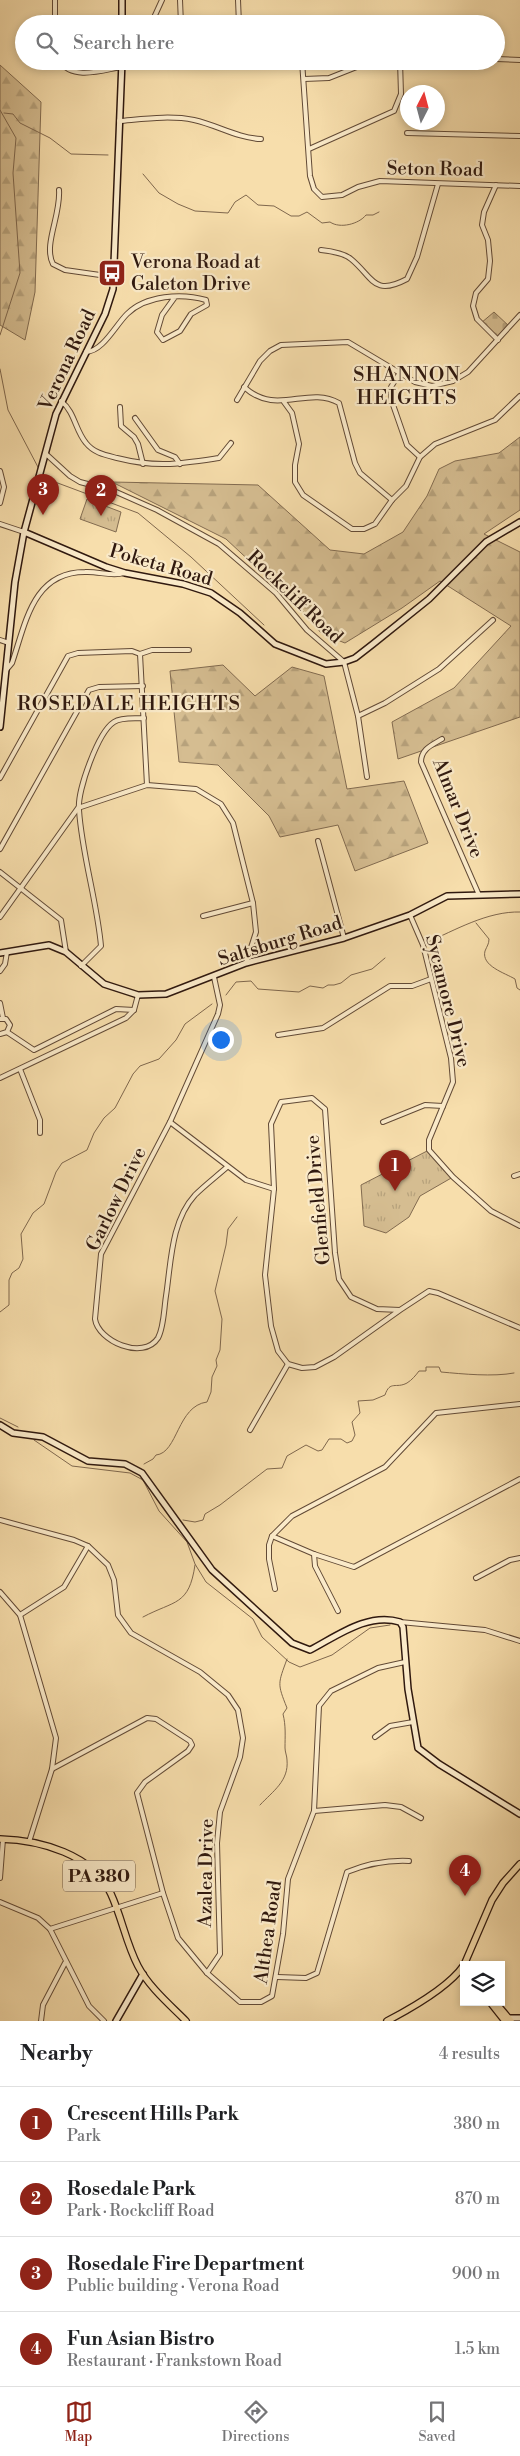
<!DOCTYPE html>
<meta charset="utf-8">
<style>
:root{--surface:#fff;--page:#f2f2f2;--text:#202124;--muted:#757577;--line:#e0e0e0;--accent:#8f2418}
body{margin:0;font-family:"Libre Bodoni",serif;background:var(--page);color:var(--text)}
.controls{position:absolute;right:15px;bottom:15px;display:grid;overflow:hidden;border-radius:0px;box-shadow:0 2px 8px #0003}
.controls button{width:45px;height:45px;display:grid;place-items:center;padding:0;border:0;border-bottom:1px solid var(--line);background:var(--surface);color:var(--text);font:25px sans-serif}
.compass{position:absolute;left:400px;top:85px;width:45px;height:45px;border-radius:50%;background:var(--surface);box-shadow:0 2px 8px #0003;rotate:6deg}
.you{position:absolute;left:220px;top:1039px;width:18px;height:18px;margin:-12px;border:4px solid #fff;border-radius:50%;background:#1a73e8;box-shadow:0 0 0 8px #1a73e833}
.badge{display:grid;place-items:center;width:32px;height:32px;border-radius:50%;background:var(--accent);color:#fff;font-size:16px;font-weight:700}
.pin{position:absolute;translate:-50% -41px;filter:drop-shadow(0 1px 2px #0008)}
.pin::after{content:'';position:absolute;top:26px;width:18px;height:15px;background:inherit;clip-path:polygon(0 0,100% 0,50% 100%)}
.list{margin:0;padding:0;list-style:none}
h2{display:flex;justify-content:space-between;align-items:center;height:65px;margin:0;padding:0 20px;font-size:21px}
h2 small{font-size:16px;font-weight:400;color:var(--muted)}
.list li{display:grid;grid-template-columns:32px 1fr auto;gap:15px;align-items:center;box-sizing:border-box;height:75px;padding:0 20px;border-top:1px solid var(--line)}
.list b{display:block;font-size:19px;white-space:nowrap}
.list p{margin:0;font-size:16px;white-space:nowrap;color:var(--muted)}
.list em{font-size:16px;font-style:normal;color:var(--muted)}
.icon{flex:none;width:28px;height:28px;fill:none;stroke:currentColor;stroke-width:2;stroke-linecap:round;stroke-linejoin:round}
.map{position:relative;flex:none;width:520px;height:2021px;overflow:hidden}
.search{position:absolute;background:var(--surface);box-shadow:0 2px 8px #0003;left:15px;right:15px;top:15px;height:55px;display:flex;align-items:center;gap:12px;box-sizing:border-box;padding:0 18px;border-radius:28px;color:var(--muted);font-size:19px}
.sheet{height:365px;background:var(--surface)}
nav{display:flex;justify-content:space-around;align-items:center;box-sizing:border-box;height:70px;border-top:1px solid var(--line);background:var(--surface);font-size:14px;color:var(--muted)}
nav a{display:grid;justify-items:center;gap:2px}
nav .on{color:var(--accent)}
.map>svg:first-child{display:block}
</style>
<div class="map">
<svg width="520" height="2021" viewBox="0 0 520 2021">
<defs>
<pattern id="grass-tufts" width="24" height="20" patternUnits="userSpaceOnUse" patternTransform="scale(1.25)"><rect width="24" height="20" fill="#d5bd91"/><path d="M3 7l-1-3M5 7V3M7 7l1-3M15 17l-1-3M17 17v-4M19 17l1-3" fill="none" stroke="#b7a27c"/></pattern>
<pattern id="forest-firs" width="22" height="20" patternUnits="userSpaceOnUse" patternTransform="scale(1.25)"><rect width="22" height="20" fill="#d5bd91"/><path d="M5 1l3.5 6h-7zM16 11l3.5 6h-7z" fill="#b7a27c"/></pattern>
<pattern id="cemetery-stones" width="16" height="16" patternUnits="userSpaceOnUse" patternTransform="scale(1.25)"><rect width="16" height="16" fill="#d5bd91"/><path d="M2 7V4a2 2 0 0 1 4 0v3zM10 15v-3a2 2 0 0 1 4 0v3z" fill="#b7a27c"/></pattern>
</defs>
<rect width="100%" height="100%" fill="#f7deac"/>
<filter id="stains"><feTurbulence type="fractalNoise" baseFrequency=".004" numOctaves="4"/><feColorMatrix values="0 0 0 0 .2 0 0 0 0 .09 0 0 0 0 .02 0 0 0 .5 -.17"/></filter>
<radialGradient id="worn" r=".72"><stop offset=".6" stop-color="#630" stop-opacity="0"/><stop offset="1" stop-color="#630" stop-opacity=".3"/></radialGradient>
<g fill="url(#grass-tufts)" stroke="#826b50">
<path d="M87 499 121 512 116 532 80 519Z"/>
<path d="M429 1150 453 1177 420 1196 409 1217 386 1233 364 1226 361 1185Z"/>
</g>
<g fill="url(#forest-firs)" stroke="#826b50">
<path d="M0 65 41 102 35 292 25 340 0 325Z"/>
<path d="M520 437V510L484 534 520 552V717L398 759 392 722 454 688 511 626 440 581 402 608 345 643 322 634 298 606 226 539 112 482 258 485 330 550 364 554 403 532 427 496 439 469 455 461 499 453Z"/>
<path d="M223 665 255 696 292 667 324 676 347 789 404 781 428 843 355 871 338 825 280 837 269 816 218 765 179 762 170 671Z"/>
</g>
<path fill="url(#cemetery-stones)" stroke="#826b50" d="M494 312 510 327 498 340 481 323Z"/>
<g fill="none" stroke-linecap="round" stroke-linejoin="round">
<g stroke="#7f674d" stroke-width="1">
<path d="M0 110 16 138 13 173 20 273 0 335"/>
<path d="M4 113 13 114 20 123 50 138 71 154 108 155"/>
<path d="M143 174 159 193 178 204 195 211 228 213 235 202 246 195 258 205 274 206 291 216H299L307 212 322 223 330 222C340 229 359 224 366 215H373L379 212"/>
<path d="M0 369 8 410 39 469"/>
<path d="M42 472 47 479 138 513 191 557 264 625"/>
<path d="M476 923 489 939C489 944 487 946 485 951 481 966 505 973 515 979L517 988 520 990"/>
<path d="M426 943C455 930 488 911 520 912"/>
<path d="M226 995 236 982 251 981 258 989 299 992 310 986 323 988 328 985H334L341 983 351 975 372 969 385 958"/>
<path d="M0 1312 9 1305V1280L12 1273 19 1268 23 1259 21 1234 33 1213 44 1204 56 1172 62 1163 87 1150 94 1133 104 1118 115 1108 133 1074 140 1066 159 1059 176 1040 185 1024 212 1004"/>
<path d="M0 1418 18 1427"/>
<path d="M34 1440 72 1466 130 1473 143 1480 159 1511 187 1542 195 1564 206 1582 253 1619 262 1637 289 1662 300 1667 332 1655 370 1628 390 1625"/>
<path d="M144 1464 153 1459 156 1455C178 1453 177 1406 207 1402L211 1392 212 1377 217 1366 216 1360 220 1350 222 1319 215 1291 226 1245 228 1229 237 1217"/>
<path d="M183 1520 195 1522 203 1520 205 1514 220 1505 267 1469 282 1468 287 1456 306 1445 318 1451 322 1450 329 1439H341L347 1443 352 1441 355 1435 352 1422 360 1413 358 1401 373 1400 385 1395C390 1380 396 1389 407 1383 412 1380 416 1375 419 1371H426V1367H439L441 1372C463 1374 493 1377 514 1373"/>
<path d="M143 1617C175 1600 189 1606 195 1565"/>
<path d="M260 1805C273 1791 289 1781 287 1760 287 1756 285 1752 285 1748 285 1736 286 1726 283 1714L287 1708C277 1683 278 1684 287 1659"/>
</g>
<g stroke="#624a36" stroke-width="6">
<g id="street">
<path d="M180 0 181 24"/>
<path d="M238 0 239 24"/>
<path d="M55 24V0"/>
<path d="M151 24 162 0"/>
<path d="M496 59 520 60"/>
<path d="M60 61C72 81 103 70 121 67"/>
<path d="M302 61 310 176 314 189 322 197 342 195 358 187 380 181 520 186"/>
<path d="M304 79 329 78 372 61"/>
<path d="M119 121C143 119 170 115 194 120 217 125 237 138 261 139"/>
<path d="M407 133 520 136"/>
<path d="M309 149 394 111 401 94 400 61"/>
<path d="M496 185 484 212 482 225 488 240 490 261 488 279 476 293 473 306 477 319 498 340"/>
<path d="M59 190C61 215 43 245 53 264L65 270 114 277"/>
<path d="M321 250C330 251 344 253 351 259 373 277 373 297 407 279L417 257 438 184"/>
<path d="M86 352C103 351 115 326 127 314 146 295 182 293 206 300L207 305 191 314 180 331 163 340 157 332 162 315 175 297"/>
<path d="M399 374 391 387V399L407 445 420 457"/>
<path d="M244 387C277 417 307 385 339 403L355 463 360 473 392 500"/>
<path d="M237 400 260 361 270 351 281 345 348 342 415 382 432 386 453 381 468 372 520 315"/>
<path d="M61 401C75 412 75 430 86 443 94 453 105 455 117 458 157 468 179 464 219 458L231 443"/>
<path d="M284 402 292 413 299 444 295 465V482L303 495 352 529H364L375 524 392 500 406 486 420 457 435 444 495 420 520 396"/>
<path d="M120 407 121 426 134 437 138 444 143 464"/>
<path d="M135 418 158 450 175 457 180 464"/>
<path d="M46 454 70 476 80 482 114 491 157 510 219 544 276 593 307 630 344 662 358 716 367 777"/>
<path d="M0 471 4 487 0 503"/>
<path d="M0 524 24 532"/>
<path d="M0 640 9 643"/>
<path d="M140 654 147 785"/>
<path d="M7 669 12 663C26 622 33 572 85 572 98 571 112 577 124 573"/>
<path d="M358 716 385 703 439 669 493 620"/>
<path d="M442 739C432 745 421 749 421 762L479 895"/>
<path d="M0 778 68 656 78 653 132 651 140 654 152 650H189"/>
<path d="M318 841 344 938"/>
<path d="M0 849 89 690 99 687 143 686"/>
<path d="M0 872 61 920 66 952"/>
<path d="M410 915 423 945 451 1058 453 1082 429 1140V1150L453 1177 491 1211 520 1226"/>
<path d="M203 916 253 903"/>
<path d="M0 917 78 808 147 785 196 789 221 804 233 823 253 903 256 932 246 963"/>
<path d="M81 966 101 946C97 901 82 855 79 810 77 791 98 732 114 722 122 717 135 719 144 718"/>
<path d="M0 971 5 964 7 952"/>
<path d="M214 977 220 1005 218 1014 170 1122 101 1254 95 1319C98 1341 143 1361 158 1338 164 1327 164 1308 166 1296 171 1263 171 1221 195 1195 205 1185 217 1176 227 1167"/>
<path d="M0 1003 3 1018"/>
<path d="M0 1019H6L10 1025 7 1032 0 1034"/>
<path d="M7 1032 34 1050 116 1009 134 1010"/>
<path d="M278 1035 323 1028 390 986H412L431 979"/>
<path d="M20 1069 40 1120V1133"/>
<path d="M0 1078 126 1018 134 1010 138 995"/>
<path d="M170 1122 246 1180 274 1189"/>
<path d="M383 1122 425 1105 443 1106"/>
<path d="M514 1176 520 1174"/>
<path d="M400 1310 334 1357 315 1367 302 1368 288 1364 278 1351 271 1326 265 1275 274 1189 271 1124 281 1102 312 1098 325 1109 335 1253 339 1279 351 1297 377 1309 400 1310 429 1291 438 1293 520 1328"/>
<path d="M250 1430 288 1364"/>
<path d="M0 1520 74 1540 88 1546 108 1565 114 1580 118 1615 131 1633 200 1672 228 1695 238 1710 243 1738 240 1757 220 1812 217 1843 220 1954 207 1973"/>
<path d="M272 1536 314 1554 354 1567 520 1479"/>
<path d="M314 1554 315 1566 338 1611"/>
<path d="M476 1578 510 1560 520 1558"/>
<path d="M275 1589 269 1559V1545L272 1536 292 1516 385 1467 436 1413 520 1404"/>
<path d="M0 1592 20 1615 56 1738 52 1769 29 1842"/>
<path d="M20 1615 64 1587 88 1546"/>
<path d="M400 1622 485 1630 520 1641"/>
<path d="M375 1737 390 1726 413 1722"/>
<path d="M52 1769 147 1718 156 1719 190 1741 192 1745 188 1751 145 1782 137 1793 163 1893 178 1938 207 1973 240 2002H261L272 1996 283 1934 288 1879 314 1811 319 1706 331 1691 378 1668 405 1662"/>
<path d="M314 1811 385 1805 401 1807 421 1818"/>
<path d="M0 1878 3 1839"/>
<path d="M0 1902 38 1918 50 1929 89 2006 104 2021"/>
<path d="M50 1929 163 1893"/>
<path d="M277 1977 306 1978 317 1973 347 1872C367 1864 387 1860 409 1861"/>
<path d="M41 2021 43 2005 65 1963"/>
</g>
</g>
<g stroke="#30190f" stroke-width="8">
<g id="secondary">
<path d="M122 0V24"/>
<path d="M24 532 106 567 125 573 183 584 211 593 240 613 275 644 326 664 344 662 355 658 373 644 429 599 486 542 520 522"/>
<path d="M0 727 15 582 24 532 56 414 105 314 113 289 122 61"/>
<path d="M0 953 49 945 66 952 104 984 138 995 166 994 246 963 344 938 410 915 447 896 520 894"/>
<path d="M0 1425 13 1433 43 1437 88 1461 125 1464 142 1473 212 1570 292 1643 310 1650C337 1636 368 1612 400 1622L403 1627 408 1689 418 1748 439 1764 520 1814"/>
<path d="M508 2018H520"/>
<path d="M116 2021 143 1974"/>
</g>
</g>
<g stroke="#30190f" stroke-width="8">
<g id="primary">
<path d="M0 1839C40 1840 93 1854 111 1894 122 1918 126 1943 138 1966 149 1987 169 2004 186 2021"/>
<path d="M464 1965 492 1900 503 1883 520 1864"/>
<path d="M490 2002 505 2021"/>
<path d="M495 2002 511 2021"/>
<path d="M387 2021C410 2009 449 1987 464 1965"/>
</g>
</g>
<use href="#street" stroke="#faeac9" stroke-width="4"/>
<use href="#secondary" stroke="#faeac9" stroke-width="5"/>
<use href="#primary" stroke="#f7deac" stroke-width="5.5"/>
</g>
<defs>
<g id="bus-square" transform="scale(1.4375)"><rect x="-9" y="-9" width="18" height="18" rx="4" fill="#8f2418" stroke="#faeac9"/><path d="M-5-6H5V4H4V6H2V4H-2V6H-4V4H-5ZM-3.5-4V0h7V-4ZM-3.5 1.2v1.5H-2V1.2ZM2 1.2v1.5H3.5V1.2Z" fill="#fff"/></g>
</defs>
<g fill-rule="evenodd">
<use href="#bus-square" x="112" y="273"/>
</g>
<g text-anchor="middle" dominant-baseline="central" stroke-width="4.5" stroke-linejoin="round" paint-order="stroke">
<rect fill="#faeac9" stroke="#6d5847" stroke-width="1" x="63" y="1860.5" width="72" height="31" rx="4"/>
<g font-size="18" font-weight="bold" fill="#30190f">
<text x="99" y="1876">PA 380</text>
</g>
<g font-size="19" fill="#30190f" stroke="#faeac9">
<text transform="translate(435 169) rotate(1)">Seton Road</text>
<text transform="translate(67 360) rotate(-65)">Verona Road</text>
<text transform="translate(161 565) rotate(16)">Poketa Road</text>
<text transform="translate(295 597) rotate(44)">Rockcliff Road</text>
<text transform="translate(458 808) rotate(68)">Almar Drive</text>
<text transform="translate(280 941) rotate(-17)">Saltsburg Road</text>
<text transform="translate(448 1001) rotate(76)">Sycamore Drive</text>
<text transform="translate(116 1199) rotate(-64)">Garlow Drive</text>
<text transform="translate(318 1200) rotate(-95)">Glenfield Drive</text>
<text transform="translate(206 1873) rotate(-89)">Azalea Drive</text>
<text transform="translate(268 1932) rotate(-82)">Althea Road</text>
</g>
<g font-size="19" fill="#30190f" stroke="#faeac9" text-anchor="start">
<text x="131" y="262">Verona Road at<tspan x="131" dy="22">Galeton Drive</tspan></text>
</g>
<g font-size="20" letter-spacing="1" fill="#30190f" stroke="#faeac9">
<text x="407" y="375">SHANNON<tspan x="407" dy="23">HEIGHTS</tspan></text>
<text x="129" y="704">ROSEDALE HEIGHTS</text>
</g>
</g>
<rect width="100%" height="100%" filter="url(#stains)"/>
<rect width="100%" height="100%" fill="url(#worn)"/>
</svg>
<div class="controls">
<button><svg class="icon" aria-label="layers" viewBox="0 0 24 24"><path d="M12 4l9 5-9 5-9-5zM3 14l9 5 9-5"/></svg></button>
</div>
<svg class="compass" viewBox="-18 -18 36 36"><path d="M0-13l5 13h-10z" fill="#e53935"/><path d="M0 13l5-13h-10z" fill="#757577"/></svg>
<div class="you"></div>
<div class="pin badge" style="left:395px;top:1191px">1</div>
<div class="pin badge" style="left:101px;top:516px">2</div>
<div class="pin badge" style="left:43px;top:515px">3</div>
<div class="pin badge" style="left:465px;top:1896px">4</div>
<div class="search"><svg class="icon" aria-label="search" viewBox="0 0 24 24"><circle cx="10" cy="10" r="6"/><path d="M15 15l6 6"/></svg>Search here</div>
</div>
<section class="sheet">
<h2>Nearby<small>4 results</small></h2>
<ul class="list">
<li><span class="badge">1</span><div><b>Crescent Hills Park</b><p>Park</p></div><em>380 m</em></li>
<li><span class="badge">2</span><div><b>Rosedale Park</b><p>Park · Rockcliff Road</p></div><em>870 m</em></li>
<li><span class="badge">3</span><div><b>Rosedale Fire Department</b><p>Public building · Verona Road</p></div><em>900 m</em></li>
<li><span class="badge">4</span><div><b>Fun Asian Bistro</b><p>Restaurant · Frankstown Road</p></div><em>1.5 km</em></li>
</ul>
</section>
<nav>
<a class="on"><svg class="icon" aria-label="map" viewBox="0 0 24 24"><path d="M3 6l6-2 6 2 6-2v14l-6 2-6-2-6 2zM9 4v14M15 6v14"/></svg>Map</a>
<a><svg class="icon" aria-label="directions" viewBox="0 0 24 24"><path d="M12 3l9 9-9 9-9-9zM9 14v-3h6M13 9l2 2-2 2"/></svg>Directions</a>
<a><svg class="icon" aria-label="saved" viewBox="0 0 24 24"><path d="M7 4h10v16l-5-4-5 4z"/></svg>Saved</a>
</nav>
